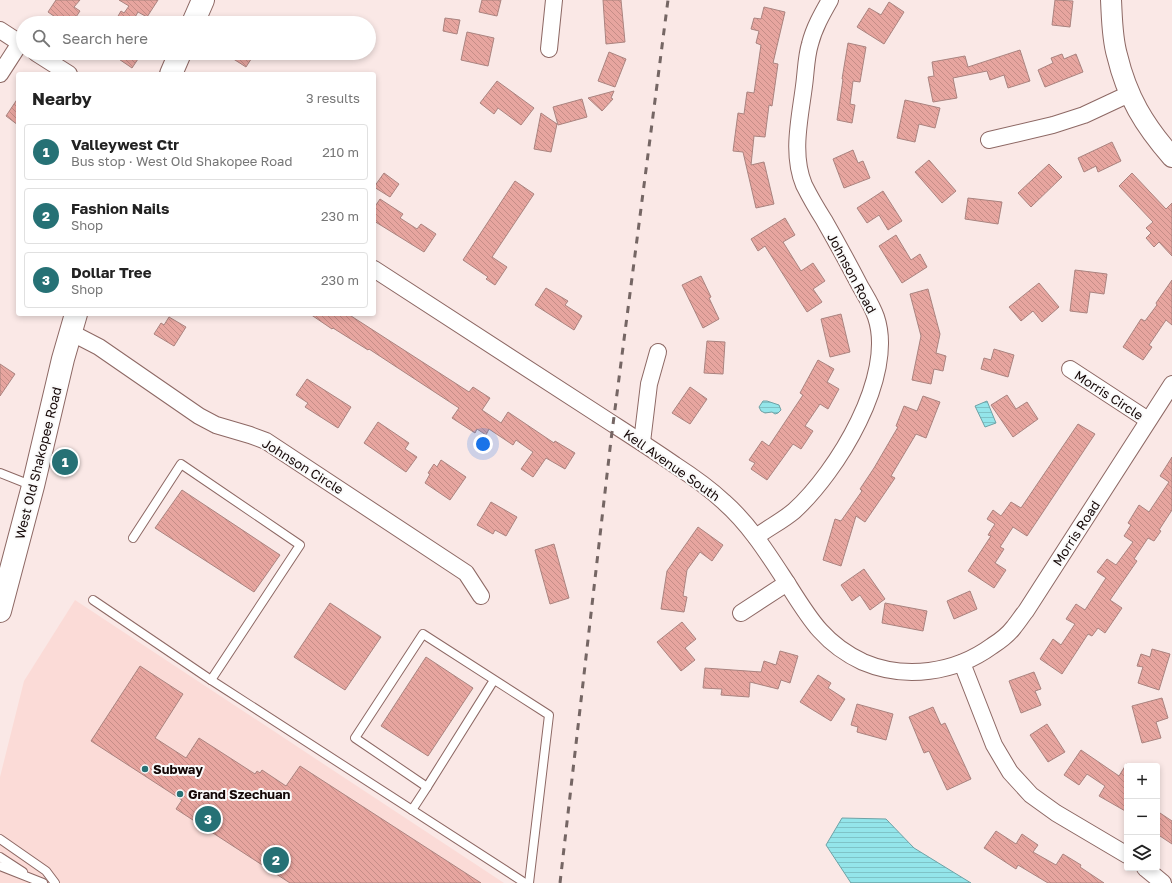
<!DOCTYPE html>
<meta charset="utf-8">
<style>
:root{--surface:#fff;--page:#f2f2f2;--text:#222;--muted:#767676;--line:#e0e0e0;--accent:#267175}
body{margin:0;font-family:"Golos Text",sans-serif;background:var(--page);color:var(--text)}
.controls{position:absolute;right:12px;bottom:12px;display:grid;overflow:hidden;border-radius:4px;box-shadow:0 2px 6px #0003}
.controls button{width:36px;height:36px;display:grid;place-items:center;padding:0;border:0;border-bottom:1px solid var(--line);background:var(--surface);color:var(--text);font:20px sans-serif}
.you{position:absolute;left:483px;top:444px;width:14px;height:14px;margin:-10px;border:3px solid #fff;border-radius:50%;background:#1a73e8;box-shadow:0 0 0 6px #1a73e833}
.badge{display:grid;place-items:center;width:26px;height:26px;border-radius:50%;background:var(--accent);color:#fff;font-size:13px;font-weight:700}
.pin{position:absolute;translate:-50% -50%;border:2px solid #fff;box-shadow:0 1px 4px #0006}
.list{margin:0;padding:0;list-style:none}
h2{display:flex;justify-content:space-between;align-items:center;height:52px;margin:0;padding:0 16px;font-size:17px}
h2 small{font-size:13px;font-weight:400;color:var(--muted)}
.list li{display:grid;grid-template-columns:26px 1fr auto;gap:12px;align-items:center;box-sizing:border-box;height:56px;margin:0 8px 8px;padding:0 8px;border:1px solid var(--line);border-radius:4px}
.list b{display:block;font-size:15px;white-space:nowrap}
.list p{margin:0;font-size:13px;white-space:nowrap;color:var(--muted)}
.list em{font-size:13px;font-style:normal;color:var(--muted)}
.icon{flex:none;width:22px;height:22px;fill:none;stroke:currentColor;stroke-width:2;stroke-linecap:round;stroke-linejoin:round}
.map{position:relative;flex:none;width:1172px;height:883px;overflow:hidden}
.search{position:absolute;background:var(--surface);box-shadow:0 2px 6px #0003;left:16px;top:16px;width:360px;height:44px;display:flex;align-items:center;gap:10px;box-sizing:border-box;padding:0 14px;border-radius:22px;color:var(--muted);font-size:15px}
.panel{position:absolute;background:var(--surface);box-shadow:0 2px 6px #0003;left:16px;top:72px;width:360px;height:244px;border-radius:4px}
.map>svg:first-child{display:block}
</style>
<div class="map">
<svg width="1172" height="883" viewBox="0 0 1172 883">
<defs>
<pattern id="water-rules" width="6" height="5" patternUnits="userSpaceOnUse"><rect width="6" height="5" fill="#94e5ea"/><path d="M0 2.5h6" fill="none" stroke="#7fc3c7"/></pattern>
<pattern id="building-back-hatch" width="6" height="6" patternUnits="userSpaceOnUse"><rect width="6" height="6" fill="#e7a59f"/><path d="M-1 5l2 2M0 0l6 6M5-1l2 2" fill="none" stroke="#c58d87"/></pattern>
</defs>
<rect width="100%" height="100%" fill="#fae8e6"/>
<path fill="#fbdbd7" d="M75 600 504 883H0V777L24 681Z"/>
<g fill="url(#water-rules)" stroke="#6ea2a6">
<path d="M763 401H767L779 405 781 410 778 413 775 414 772 412 765 413 761 411 759 407Z"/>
<path d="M987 401 996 423 985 427 975 406Z"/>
<path d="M842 818 886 819 914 848 971 883H851L826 845Z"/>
</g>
<g fill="url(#building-back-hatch)" stroke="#aa837f">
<path d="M56 0H80L74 7 80 11 72 23H64L48 12Z"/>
<path d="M119 0H158L147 17 138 12 134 19 141 23H114L121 11 124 13 129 6Z"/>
<path d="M482 0H501L497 16 479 12Z"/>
<path d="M603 0H621L625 42 606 44Z"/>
<path d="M1055 0 1073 1 1070 27 1052 25Z"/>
<path d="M889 2 904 12 884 44 857 27 869 8 881 15Z"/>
<path d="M764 7 785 12 773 63 778 64 772 106 769 105 765 137 754 136 751 165 764 162 774 204 756 208 743 152 733 151 738 113 744 114 747 92 754 93 761 45 756 43 759 31 751 29 754 18 761 19Z"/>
<path d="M445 18 460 20 457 34 443 31Z"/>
<path d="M467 32 494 38 488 66 461 60Z"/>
<path d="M848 43 866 47 860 82 853 81 850 104 855 105 852 123 837 120 843 79H842Z"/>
<path d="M1020 50 1030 81 1008 88 1004 75 990 80 987 71 953 78 957 98 933 102 928 77 934 76 932 62 965 56 968 67Z"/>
<path d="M609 52 626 59 615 87 598 81Z"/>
<path d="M110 53H142L132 68Z"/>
<path d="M224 53H255L246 67Z"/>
<path d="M1062 54 1064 59 1076 54 1083 72 1045 87 1038 70 1053 63 1051 58Z"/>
<path d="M497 81 534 108 521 125 498 108 494 114 480 103Z"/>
<path d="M614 91 611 98 613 99 602 111 588 98Z"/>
<path d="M18 98V125L6 116Z"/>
<path d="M582 99 587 117 558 125 553 107Z"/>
<path d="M905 100 940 108 935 128 919 124 915 142 897 138Z"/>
<path d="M541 113 557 124 551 152 534 149Z"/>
<path d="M1112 142 1121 161 1098 172 1096 166 1084 172 1078 158Z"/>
<path d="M853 150 858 163 863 161 870 178 844 188 833 159Z"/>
<path d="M929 160 956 191 942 203 915 172Z"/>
<path d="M1049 164 1062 177 1031 207 1018 193Z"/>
<path d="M384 173 399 184 390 197 374 187Z"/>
<path d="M1132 173 1166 209 1172 203V256L1159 242 1154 247 1146 238 1151 233 1146 228 1153 222 1119 186Z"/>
<path d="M515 181 534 194 492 257 507 267 495 285 486 279 488 277 463 260Z"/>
<path d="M883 191 902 221 888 230 879 215 867 223 857 208Z"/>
<path d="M968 198 1002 202 998 224 965 219Z"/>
<path d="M380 199 403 214 400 218 417 229 421 224 436 234 424 252 374 221V208Z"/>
<path d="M785 218 795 235 783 242 801 271 813 263 825 281 813 289 822 302 807 312 765 246 758 251 751 239Z"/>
<path d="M896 235 911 260 920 254 927 267 902 283 879 246Z"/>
<path d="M1075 270 1107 274 1104 294 1090 292 1087 313 1070 311Z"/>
<path d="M701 276 711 297 709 298 719 319 703 328 682 285Z"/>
<path d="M1172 280V325L1166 320 1149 345 1152 347 1143 360 1123 347 1141 319 1145 321 1157 305 1156 303Z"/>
<path d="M1039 283 1059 307 1042 322 1033 311 1021 321 1009 307Z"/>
<path d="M546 288 568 301 565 305 582 316 574 330 535 305Z"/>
<path d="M928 289 940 334 936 353 946 356 943 371 934 369 931 384 912 380 921 336 910 294Z"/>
<path d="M310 314H348L469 392 473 387 490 398 482 410 501 423 508 412 554 443 555 441 575 453 565 469 546 458 533 477 521 469 533 452 516 440 513 445 489 429 486 435 477 429 475 433 452 418 459 408 369 349 368 350 333 328 332 329Z"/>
<path d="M841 314 850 352 830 357 821 319Z"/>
<path d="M169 317 186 327 174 346 154 334 161 323 164 325Z"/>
<path d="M707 341 725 342 723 374 704 373Z"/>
<path d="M994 349 1014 355 1008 377 981 369 984 358 991 360Z"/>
<path d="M818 360 834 369 827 382 839 389 828 409 820 404 805 426 813 431 801 449 793 444 767 480 751 469 755 463 749 460 762 441 769 446 803 395 800 393Z"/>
<path d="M0 364 15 374 0 396Z"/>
<path d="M307 379 351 407 338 428 305 407 308 403 296 395Z"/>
<path d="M690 387 707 399 690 424 672 413Z"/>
<path d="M1007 395 1016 409 1027 402 1038 419 1013 437 991 405Z"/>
<path d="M923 396 940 402 926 438 916 434 891 476 895 478 865 522 856 516 841 566 823 560 835 519 841 521 862 491 860 489 874 468 898 427 896 426 904 406 917 411Z"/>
<path d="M378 422 409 443 405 449 417 457 406 472 364 443Z"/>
<path d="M1078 424 1095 434 1027 536 1013 527 1000 547 1004 549 995 563 1006 570 994 588 968 571 991 536 988 535 995 524 987 519 993 510 1001 516 1011 502 1021 508Z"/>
<path d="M1172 457V510L1159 530 1161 531 1154 541 1148 538 1134 559 1137 561 1110 600 1122 608 1105 633 1098 628 1092 636 1088 634 1062 674 1040 659 1053 639 1061 645 1075 624 1066 619 1076 604 1085 610 1106 578 1097 572 1107 559 1116 565 1133 542 1124 536 1131 525 1128 523 1139 505 1149 512 1169 482 1160 476Z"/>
<path d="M441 460 466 477 450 500 425 483 430 474 428 473 434 464 437 467Z"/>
<path d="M182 490 280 555 254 592 155 528Z"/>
<path d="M491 502 517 517 506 536 495 530 493 534 477 525Z"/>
<path d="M698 527 723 545 712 561 700 552 687 570 683 596 687 597 684 612 661 609 667 571Z"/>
<path d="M554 544 569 598 550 604 535 550Z"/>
<path d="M864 569 885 599 870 610 860 595 852 601 841 585Z"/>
<path d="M970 591 977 609 954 619 947 601Z"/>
<path d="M330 603 381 637 345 690 294 657Z"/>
<path d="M885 603 927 611 923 631 882 623Z"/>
<path d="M682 622 696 639 685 648 695 660 681 671 657 642Z"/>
<path d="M1152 649 1170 654 1159 690 1138 683 1143 667 1137 666 1141 654 1150 657Z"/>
<path d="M780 651 798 656 790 683 781 680 778 689 750 682 749 697 721 695 722 689 703 688 705 668 761 672 764 661 776 665Z"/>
<path d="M426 657 473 688 428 756 381 726Z"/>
<path d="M140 666 183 694 155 738 186 758 199 738 255 774 257 771 260 773 262 770 286 786 300 766 481 883H290L176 809 182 800 91 741Z"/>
<path d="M1034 672 1041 689 1035 691 1041 705 1021 713 1009 681Z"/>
<path d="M818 675 831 683 828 688 845 699 831 721 800 702Z"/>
<path d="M1162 698 1168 718 1156 722 1161 738 1142 743 1132 706Z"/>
<path d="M857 704 893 714 886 740 857 732 858 727 851 725Z"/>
<path d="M933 707 941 725 945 723 971 779 947 790 929 751 924 753 909 717Z"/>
<path d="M1047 724 1065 752 1048 762 1030 735Z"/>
<path d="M1081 750 1119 776 1127 763V812L1099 796 1105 786 1087 774 1079 785 1064 775Z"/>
<path d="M1157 811 1172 821V844L1157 834Z"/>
<path d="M996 831 1016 844 1022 834 1038 845 1033 852 1056 865 1063 854 1081 865 1080 867 1104 883H1048L1018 865 1016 869 984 848Z"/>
</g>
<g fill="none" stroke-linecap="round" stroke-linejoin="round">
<g stroke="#8d6864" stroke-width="10">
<g id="service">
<path d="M0 473 33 486"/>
<path d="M93 600 211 680 300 545 181 464 133 538"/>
<path d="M211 680 525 883"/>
<path d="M494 680 427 787 355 738 423 634 549 715 529 883"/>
<path d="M412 810 427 787"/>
<path d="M0 839 46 871 55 883"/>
<path d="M0 857 23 872"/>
<path d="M0 866 43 883"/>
</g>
</g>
<g stroke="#8d6864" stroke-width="18">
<g id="minor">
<path d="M0 30 23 45"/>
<path d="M549 49 554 0"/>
<path d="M36 53 69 74"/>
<path d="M0 74 20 43"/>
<path d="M989 140 1053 125 1084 115 1129 94"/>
<path d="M374 269C448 317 522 365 596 413 622 430 649 447 675 465 692 476 709 488 724 502 750 525 768 554 787 583 809 618 824 644 863 662 905 680 955 673 992 646 1000 641 1008 635 1014 627 1018 622 1022 616 1026 611L1172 384"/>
<path d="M70 332 99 347 199 416 216 425 250 435 266 441 466 573 481 596"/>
<path d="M1070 369 1148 420"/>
<path d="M642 442 649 384 658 352"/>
<path d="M756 537C768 528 782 521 794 511 837 472 896 376 876 317 872 305 865 295 859 284 848 263 836 241 824 220 817 209 810 197 804 185 791 154 800 118 804 86 806 72 806 57 810 44 814 28 822 14 830 0"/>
<path d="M741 613 787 583"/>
<path d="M962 663 994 745 1010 772 1031 795 1056 813 1127 855"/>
<path d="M1145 868 1163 883"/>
</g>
</g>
<g stroke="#8d6864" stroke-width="22">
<path id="tertiary" d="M1111 0C1112 18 1112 38 1117 55 1127 97 1144 125 1172 157"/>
</g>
<g stroke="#8d6864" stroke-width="24">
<g id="secondary">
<path d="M193 23 203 0"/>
<path d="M171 74 180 53"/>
<path d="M0 611 33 486 63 359 76 314"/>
</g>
</g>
<use href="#service" stroke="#fff" stroke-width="8"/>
<use href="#minor" stroke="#fff" stroke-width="16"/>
<use href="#tertiary" stroke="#fff" stroke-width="20"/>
<use href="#secondary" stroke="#fff" stroke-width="22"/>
<path stroke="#756664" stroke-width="3" stroke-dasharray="7 7" stroke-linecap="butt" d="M560 883 611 440 668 0"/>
</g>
<g fill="#267175" stroke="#fafafa" stroke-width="1.5">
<circle cx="145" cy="769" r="4"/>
<circle cx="180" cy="794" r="4"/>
</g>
<g text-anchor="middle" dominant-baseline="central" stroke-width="4" stroke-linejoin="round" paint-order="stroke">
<g font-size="13" fill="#140706" stroke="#fafafa">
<text transform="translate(852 273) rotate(62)">Johnson Road</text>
<text transform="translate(1109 395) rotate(33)">Morris Circle</text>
<text transform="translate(38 463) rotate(-76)">West Old Shakopee Road</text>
<text transform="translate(672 465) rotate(35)">Kell Avenue South</text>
<text transform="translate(303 466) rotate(32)">Johnson Circle</text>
<text transform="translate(1076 533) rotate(-57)">Morris Road</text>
</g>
<g font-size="13" font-weight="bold" fill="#140706" stroke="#fafafa" text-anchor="start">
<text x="153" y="769">Subway</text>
<text x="188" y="794">Grand Szechuan</text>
</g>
</g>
</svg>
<div class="controls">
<button>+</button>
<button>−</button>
<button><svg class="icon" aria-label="layers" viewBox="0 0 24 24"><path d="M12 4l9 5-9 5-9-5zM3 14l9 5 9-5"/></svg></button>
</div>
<div class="you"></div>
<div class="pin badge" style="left:65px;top:462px">1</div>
<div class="pin badge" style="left:276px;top:860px">2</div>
<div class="pin badge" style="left:208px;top:819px">3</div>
<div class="search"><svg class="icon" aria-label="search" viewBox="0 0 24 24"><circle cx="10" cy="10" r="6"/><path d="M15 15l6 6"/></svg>Search here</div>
<section class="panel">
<h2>Nearby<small>3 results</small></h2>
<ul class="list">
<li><span class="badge">1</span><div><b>Valleywest Ctr</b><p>Bus stop · West Old Shakopee Road</p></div><em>210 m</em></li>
<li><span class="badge">2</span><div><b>Fashion Nails</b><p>Shop</p></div><em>230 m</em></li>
<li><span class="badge">3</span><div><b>Dollar Tree</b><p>Shop</p></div><em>230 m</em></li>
</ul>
</section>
</div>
